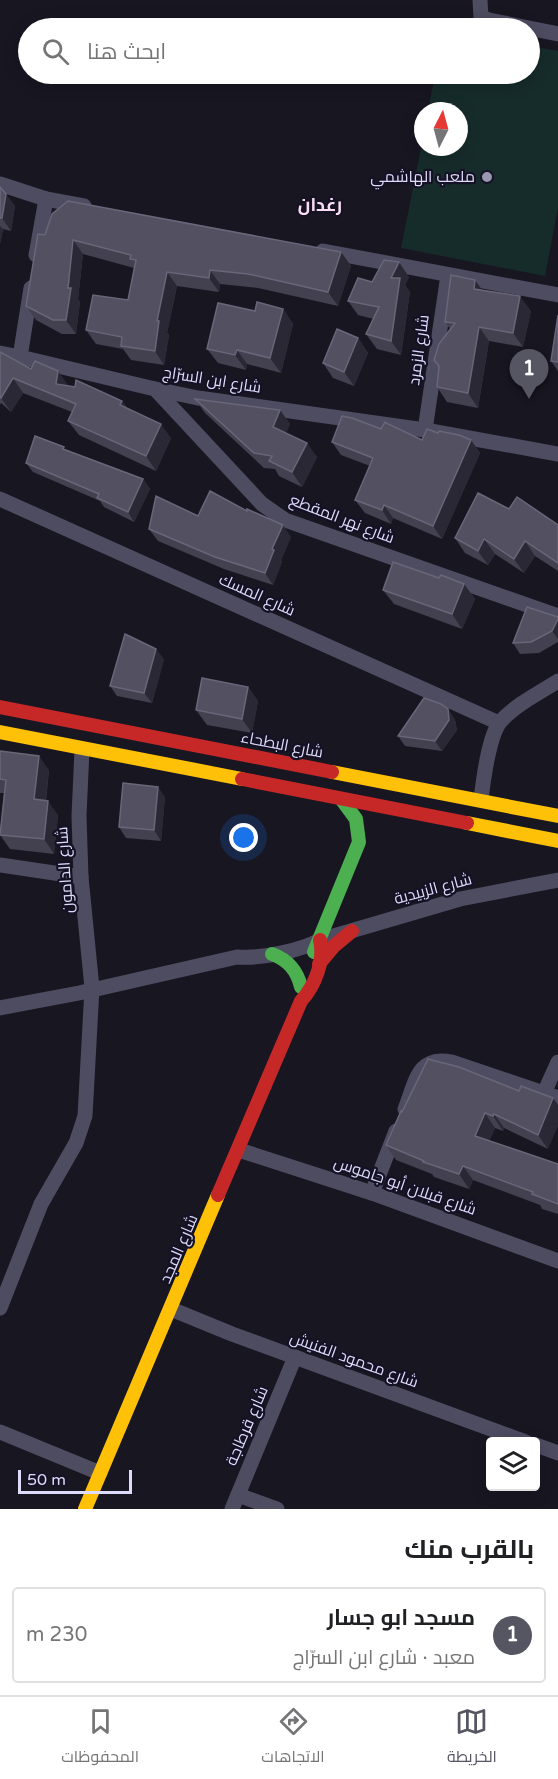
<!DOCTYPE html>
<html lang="ar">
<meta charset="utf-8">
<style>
:root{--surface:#fff;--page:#f2f2f2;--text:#202124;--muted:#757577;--line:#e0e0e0;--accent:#565663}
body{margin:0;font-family:"Varela Round",Cairo,sans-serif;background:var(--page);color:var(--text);direction:rtl}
.controls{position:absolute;right:18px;bottom:18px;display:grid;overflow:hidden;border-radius:6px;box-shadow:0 3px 15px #0003}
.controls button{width:54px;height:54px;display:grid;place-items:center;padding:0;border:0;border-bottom:2px solid var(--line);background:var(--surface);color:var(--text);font:30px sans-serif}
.compass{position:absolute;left:414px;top:102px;width:54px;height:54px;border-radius:50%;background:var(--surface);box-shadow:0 3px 15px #0003;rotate:6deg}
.scale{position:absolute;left:18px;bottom:15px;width:114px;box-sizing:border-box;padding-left:6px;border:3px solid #dedbfb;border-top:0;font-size:16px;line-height:21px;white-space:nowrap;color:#dedbfb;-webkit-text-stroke:4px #151225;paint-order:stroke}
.you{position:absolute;left:244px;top:838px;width:21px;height:21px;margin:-15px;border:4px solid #fff;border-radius:50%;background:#1a73e8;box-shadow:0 0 0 9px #1a73e833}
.badge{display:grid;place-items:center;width:39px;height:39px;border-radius:50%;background:var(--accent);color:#fff;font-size:20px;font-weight:700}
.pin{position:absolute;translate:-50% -50px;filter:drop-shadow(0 2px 3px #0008)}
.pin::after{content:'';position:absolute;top:32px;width:21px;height:18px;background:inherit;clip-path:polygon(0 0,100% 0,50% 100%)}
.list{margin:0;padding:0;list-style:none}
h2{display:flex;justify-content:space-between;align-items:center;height:78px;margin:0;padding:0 24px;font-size:26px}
h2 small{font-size:20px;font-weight:400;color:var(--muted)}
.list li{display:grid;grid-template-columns:39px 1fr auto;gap:18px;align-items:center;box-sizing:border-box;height:96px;margin:0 12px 12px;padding:0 12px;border:2px solid var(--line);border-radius:6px}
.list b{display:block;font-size:22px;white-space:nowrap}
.list p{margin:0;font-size:20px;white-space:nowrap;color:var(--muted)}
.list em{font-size:20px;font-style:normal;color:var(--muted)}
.icon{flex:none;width:33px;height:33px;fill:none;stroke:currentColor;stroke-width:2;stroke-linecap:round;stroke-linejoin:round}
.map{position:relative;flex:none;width:558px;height:1509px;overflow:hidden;direction:ltr}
.search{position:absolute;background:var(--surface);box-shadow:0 3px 15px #0003;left:18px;right:18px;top:18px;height:66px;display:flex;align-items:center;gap:15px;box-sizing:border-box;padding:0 21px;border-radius:33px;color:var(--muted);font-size:22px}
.sheet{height:186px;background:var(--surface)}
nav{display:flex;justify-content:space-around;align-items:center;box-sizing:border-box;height:84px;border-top:2px solid var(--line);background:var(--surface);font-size:16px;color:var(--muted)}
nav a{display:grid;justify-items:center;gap:3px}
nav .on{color:var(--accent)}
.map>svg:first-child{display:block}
</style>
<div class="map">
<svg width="558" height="1509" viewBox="0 0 558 1509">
<rect width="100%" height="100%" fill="#181621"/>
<path fill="#162c2b" d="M530 46 558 51V208L545 276 401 248 423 138V147H459V111H428L435 74H530Z"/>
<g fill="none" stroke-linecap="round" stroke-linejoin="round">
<g stroke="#4e4c61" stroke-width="15">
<path d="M480 0 481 17 489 20 558 34"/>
<path d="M0 184 46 199 84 206"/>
<path d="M323 251 558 295"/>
<path d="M36 255 46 199"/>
<path d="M31 288 20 357 155 389 198 398 425 430 558 454"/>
<path d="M0 353 20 357"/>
<path d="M155 389 262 504 285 520 558 616"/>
<path d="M425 430 448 275"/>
<path d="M0 499 499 723"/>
<path d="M481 800C483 782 489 736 500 722 515 705 539 693 558 681"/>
<path d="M0 865 81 877"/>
<path d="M0 1008 79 993 237 957C260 959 300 951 320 940L460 899 558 880"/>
<path d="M544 1093 558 1062"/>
<path d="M405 1109C416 1082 417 1055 452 1062L558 1098"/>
<path d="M239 1150 372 1193 558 1261"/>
<path d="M372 1193 396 1131"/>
<path d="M0 1308 41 1204 76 1143 85 1116 92 988 81 877 79 816 82 750"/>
<path d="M171 1309 232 1334 526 1442"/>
<path d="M0 1432 100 1473"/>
<path d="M536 1445 558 1453"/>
<path d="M238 1495 277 1509"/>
<path d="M232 1509 295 1357"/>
</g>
<g stroke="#4caf50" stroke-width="14">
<path d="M314 952 359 842 356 819 342 800"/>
<path d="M272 954C288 960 297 970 301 987"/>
</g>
<g stroke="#ffc107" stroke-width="14">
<path d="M0 732 242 779"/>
<path d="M332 772 558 816"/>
<path d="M467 823 558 841"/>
<path d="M85 1509 218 1195"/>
</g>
<g stroke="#c62828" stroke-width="14">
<path d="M0 707 332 772"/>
<path d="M242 779 467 823"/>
<path d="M319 964 334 946 352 931"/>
<path d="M218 1195 301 1001C315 986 325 960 320 940"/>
</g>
</g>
<g fill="#43404f">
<path d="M0 187 15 206 11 231 3 229 0 244Z"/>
<path d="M45 235 341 252 351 266 338 306 258 288 220 284 219 292 177 286 167 333 169 335 164 365 131 360 123 349 96 344 86 330 128 300 134 268 83 254 78 299 80 302 76 334H62L36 320 26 306Z"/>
<path d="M409 277 405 285 410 292 401 355 377 349 366 334 374 319 358 315 348 301 372 282Z"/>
<path d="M483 291 531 311 523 347 489 341 478 408 447 402 437 387 439 367 450 329 445 322Z"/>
<path d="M283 309 293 324 281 373 247 364 246 370 218 363 207 349 255 311Z"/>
<path d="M358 338 368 353 354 386 333 378 323 363Z"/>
<path d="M0 352 31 369 68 385V386L122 401 128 409 171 438 156 471 79 435 68 421 72 412 23 393 11 412 1 403 0 405Z"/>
<path d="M551 361 558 362V371Z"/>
<path d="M195 399 280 410 290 424 286 433 317 457 302 487 279 476 275 469 264 468 205 413Z"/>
<path d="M381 429 422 440 438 433 471 440 480 453 442 539 393 518 391 524 365 513 355 500 370 466 341 455 332 442Z"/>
<path d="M66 450 143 479 150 489 134 522 104 507 100 501 33 472 26 463Z"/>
<path d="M509 509 558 525V571L535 556 524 573 495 554 488 565 465 553 455 538Z"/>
<path d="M198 516 291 537 281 560 282 562 273 585 224 569 158 541 149 529Z"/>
<path d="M439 578 464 584 475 599 462 629 394 604 383 590Z"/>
<path d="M558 617V642L539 653 520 654 513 643Z"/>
<path d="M164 659 152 703 117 696 110 686Z"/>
<path d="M248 687 258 701 252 733 207 725 196 710Z"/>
<path d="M448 709 455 720 457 730 442 751 405 746 398 736Z"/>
<path d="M0 751 49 770 46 801 58 815 54 854 10 849 0 835 4 793H0Z"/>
<path d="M165 797 161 841 126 838 119 827Z"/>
<path d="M519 1091 548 1149 504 1128 503 1131 495 1128 489 1141 558 1164V1214L542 1209 540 1205 473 1180 469 1189 434 1177 432 1174 396 1160 386 1145 402 1112Z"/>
</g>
<g fill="#2b2835">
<path d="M6 194 15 206 11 231 2 218Z"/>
<path d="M0 226 3 229 0 244Z"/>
<path d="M73 240 83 254 78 299 80 302 76 334 66 320Z"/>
<path d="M341 252 351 266 338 306 328 292Z"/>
<path d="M399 262 409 277 405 285 410 292 401 355 391 341V278Z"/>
<path d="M210 270 220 284 219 292 209 278Z"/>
<path d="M167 272 177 286 167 333 169 335 164 365 155 351 157 321Z"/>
<path d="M475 280 485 294 474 289Z"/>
<path d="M520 296 531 311 523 347 513 333Z"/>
<path d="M283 309 293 324 281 373 270 358Z"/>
<path d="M479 327 489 341 478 408 468 393Z"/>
<path d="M358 338 368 353 354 386 344 372Z"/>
<path d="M237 350 247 364 246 370 235 355Z"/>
<path d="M58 371 68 385 66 398 56 384Z"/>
<path d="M13 378 23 393 11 412 1 398Z"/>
<path d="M122 401 132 415 120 405Z"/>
<path d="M280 410 290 424 283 441 273 427Z"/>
<path d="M161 424 171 438 156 471 146 456Z"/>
<path d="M471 440 480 453 442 539 433 526Z"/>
<path d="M307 443 317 457 302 487 292 472Z"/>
<path d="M143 479 150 489 134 522 128 512Z"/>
<path d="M384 505 393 518 391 524 382 510Z"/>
<path d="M283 525 291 537 281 560 282 562 273 585 265 573 272 549Z"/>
<path d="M484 539 495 554 488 565 478 551Z"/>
<path d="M525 541 535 556 524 573 514 559Z"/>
<path d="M464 584 475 599 462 629 452 614Z"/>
<path d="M558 619V639L552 631Z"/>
<path d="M156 649 164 659 152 703 144 693Z"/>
<path d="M248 687 258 701 252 733 242 719Z"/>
<path d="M448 709 455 720 457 730 442 751 435 741Z"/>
<path d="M39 756 49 770 44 814 34 799Z"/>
<path d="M158 787 165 797 161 841 154 830Z"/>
<path d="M48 801 58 815 54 854 44 839Z"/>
<path d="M553 1098 558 1105V1126L548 1149 538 1135Z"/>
<path d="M485 1113 495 1128 485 1151 475 1136Z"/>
<path d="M494 1114 504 1128 503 1131 493 1116Z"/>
<path d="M463 1166 473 1180 469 1189 459 1174Z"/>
</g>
<g fill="#535061" stroke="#69667a" stroke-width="1.5">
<path d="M0 187 6 194 2 218H0Z"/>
<path d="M68 201 341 252 328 292 248 274 210 270 209 278 167 272 157 321H159L155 351 121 346 122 337 86 330 93 295 128 300 136 260 130 259 131 255 73 240 68 288H71L66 320H53L26 306 38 234 45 235 52 214Z"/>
<path d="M384 260 399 262 391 278H400L391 341 366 334 379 307 348 301 358 278 372 282Z"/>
<path d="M451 275 475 280 474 289 520 296 513 333 479 327 468 393 437 387 439 366 434 360 439 344 455 323 445 322Z"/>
<path d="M257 302 283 309 270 358 237 350 235 355 207 349 218 303 255 311Z"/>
<path d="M558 315V362L551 361Z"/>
<path d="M337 329 358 338 344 372 323 363Z"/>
<path d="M0 352 31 369 35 361 58 371 56 384 75 387 76 380 122 401 120 405 161 424 146 456 68 421 76 404 13 378 1 398 0 397Z"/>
<path d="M195 399 280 410 273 427 307 443 292 472 269 461 272 456 254 453Z"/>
<path d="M342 416 352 418 381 429 385 422 386 423 422 440 427 429 438 433 439 431 459 435 471 440 433 526 384 505 382 510 355 500 373 458 332 442Z"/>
<path d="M35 436 64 447 63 449 143 479 128 512 97 498 99 494 26 463Z"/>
<path d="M210 491 247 511V509L283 525 272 549 274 550 265 573 215 557 149 529 156 496 198 516Z"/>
<path d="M478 493 509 509 517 497 558 525V563L525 541 514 559 484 539 478 551 455 538Z"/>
<path d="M393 562 439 578 441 575 464 584 452 614 383 590Z"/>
<path d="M527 607 558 617V619L552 631 531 642 513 643Z"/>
<path d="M125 634 156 649 144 693 110 686Z"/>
<path d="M202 678 248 687 242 719 196 710Z"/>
<path d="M424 698 441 704 448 709 449 720 435 741 398 736Z"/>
<path d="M0 751 39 756 34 799 48 801 44 839 0 835 6 780 0 779Z"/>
<path d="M123 783 158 787 154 830 119 827Z"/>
<path d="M428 1059 459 1067 519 1091 521 1086 553 1098 538 1135 494 1114 493 1116 485 1113 475 1136 558 1164V1204L532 1194 533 1192 463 1166 459 1174 423 1162 424 1161 386 1145 401 1111 402 1112Z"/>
</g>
<circle fill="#9996af" stroke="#151225" stroke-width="2" cx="487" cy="177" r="6"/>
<g text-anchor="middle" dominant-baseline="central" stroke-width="4.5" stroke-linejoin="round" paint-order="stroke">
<g font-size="16" fill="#dedbfb" stroke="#151225" text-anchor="end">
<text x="475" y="177">ملعب الهاشمي</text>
</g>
<g font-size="16" fill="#dedbfb" stroke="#151225">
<text transform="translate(419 350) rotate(-82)">شارع الزمرد</text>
<text transform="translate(212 380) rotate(9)">شارع ابن السرّاج</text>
<text transform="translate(342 519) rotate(21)">شارع نهر المقطع</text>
<text transform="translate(257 595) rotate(24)">شارع المسك</text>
<text transform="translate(282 745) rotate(11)">شارع البطحاء</text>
<text transform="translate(65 870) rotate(-94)">شارع الدامون</text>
<text transform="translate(433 889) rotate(-15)">شارع الزبيدية</text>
<text transform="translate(405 1186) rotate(19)">شارع قبلان أبو جاموس</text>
<text transform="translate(179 1249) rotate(-67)">شارع المجد</text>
<text transform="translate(354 1360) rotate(20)">شارع محمود الفنيش</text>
<text transform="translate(247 1426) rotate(-67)">شارع قرطاجة</text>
</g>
<g font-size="18" font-weight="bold" fill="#fbddf1" stroke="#151225">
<text x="320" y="205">رغدان</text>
</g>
</g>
</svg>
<div class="controls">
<button><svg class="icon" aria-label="layers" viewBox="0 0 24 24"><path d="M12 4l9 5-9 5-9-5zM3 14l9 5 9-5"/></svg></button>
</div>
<svg class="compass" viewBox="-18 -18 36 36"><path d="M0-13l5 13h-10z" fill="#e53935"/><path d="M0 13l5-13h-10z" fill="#757577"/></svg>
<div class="scale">50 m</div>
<div class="you"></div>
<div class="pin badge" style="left:529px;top:399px">1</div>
<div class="search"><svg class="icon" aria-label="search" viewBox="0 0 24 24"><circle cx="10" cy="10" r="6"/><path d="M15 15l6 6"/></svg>ابحث هنا</div>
</div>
<section class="sheet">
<h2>بالقرب منك<small></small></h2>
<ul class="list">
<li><span class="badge">1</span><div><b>مسجد ابو جسار</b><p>معبد · شارع ابن السرّاج</p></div><em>230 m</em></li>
</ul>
</section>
<nav>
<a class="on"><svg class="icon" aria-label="map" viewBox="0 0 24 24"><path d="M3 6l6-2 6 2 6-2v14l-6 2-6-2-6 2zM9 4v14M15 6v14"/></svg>الخريطة</a>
<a><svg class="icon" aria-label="directions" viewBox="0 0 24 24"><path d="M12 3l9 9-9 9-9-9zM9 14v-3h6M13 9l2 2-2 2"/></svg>الاتجاهات</a>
<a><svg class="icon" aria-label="saved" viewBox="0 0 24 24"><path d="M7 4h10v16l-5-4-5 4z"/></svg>المحفوظات</a>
</nav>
